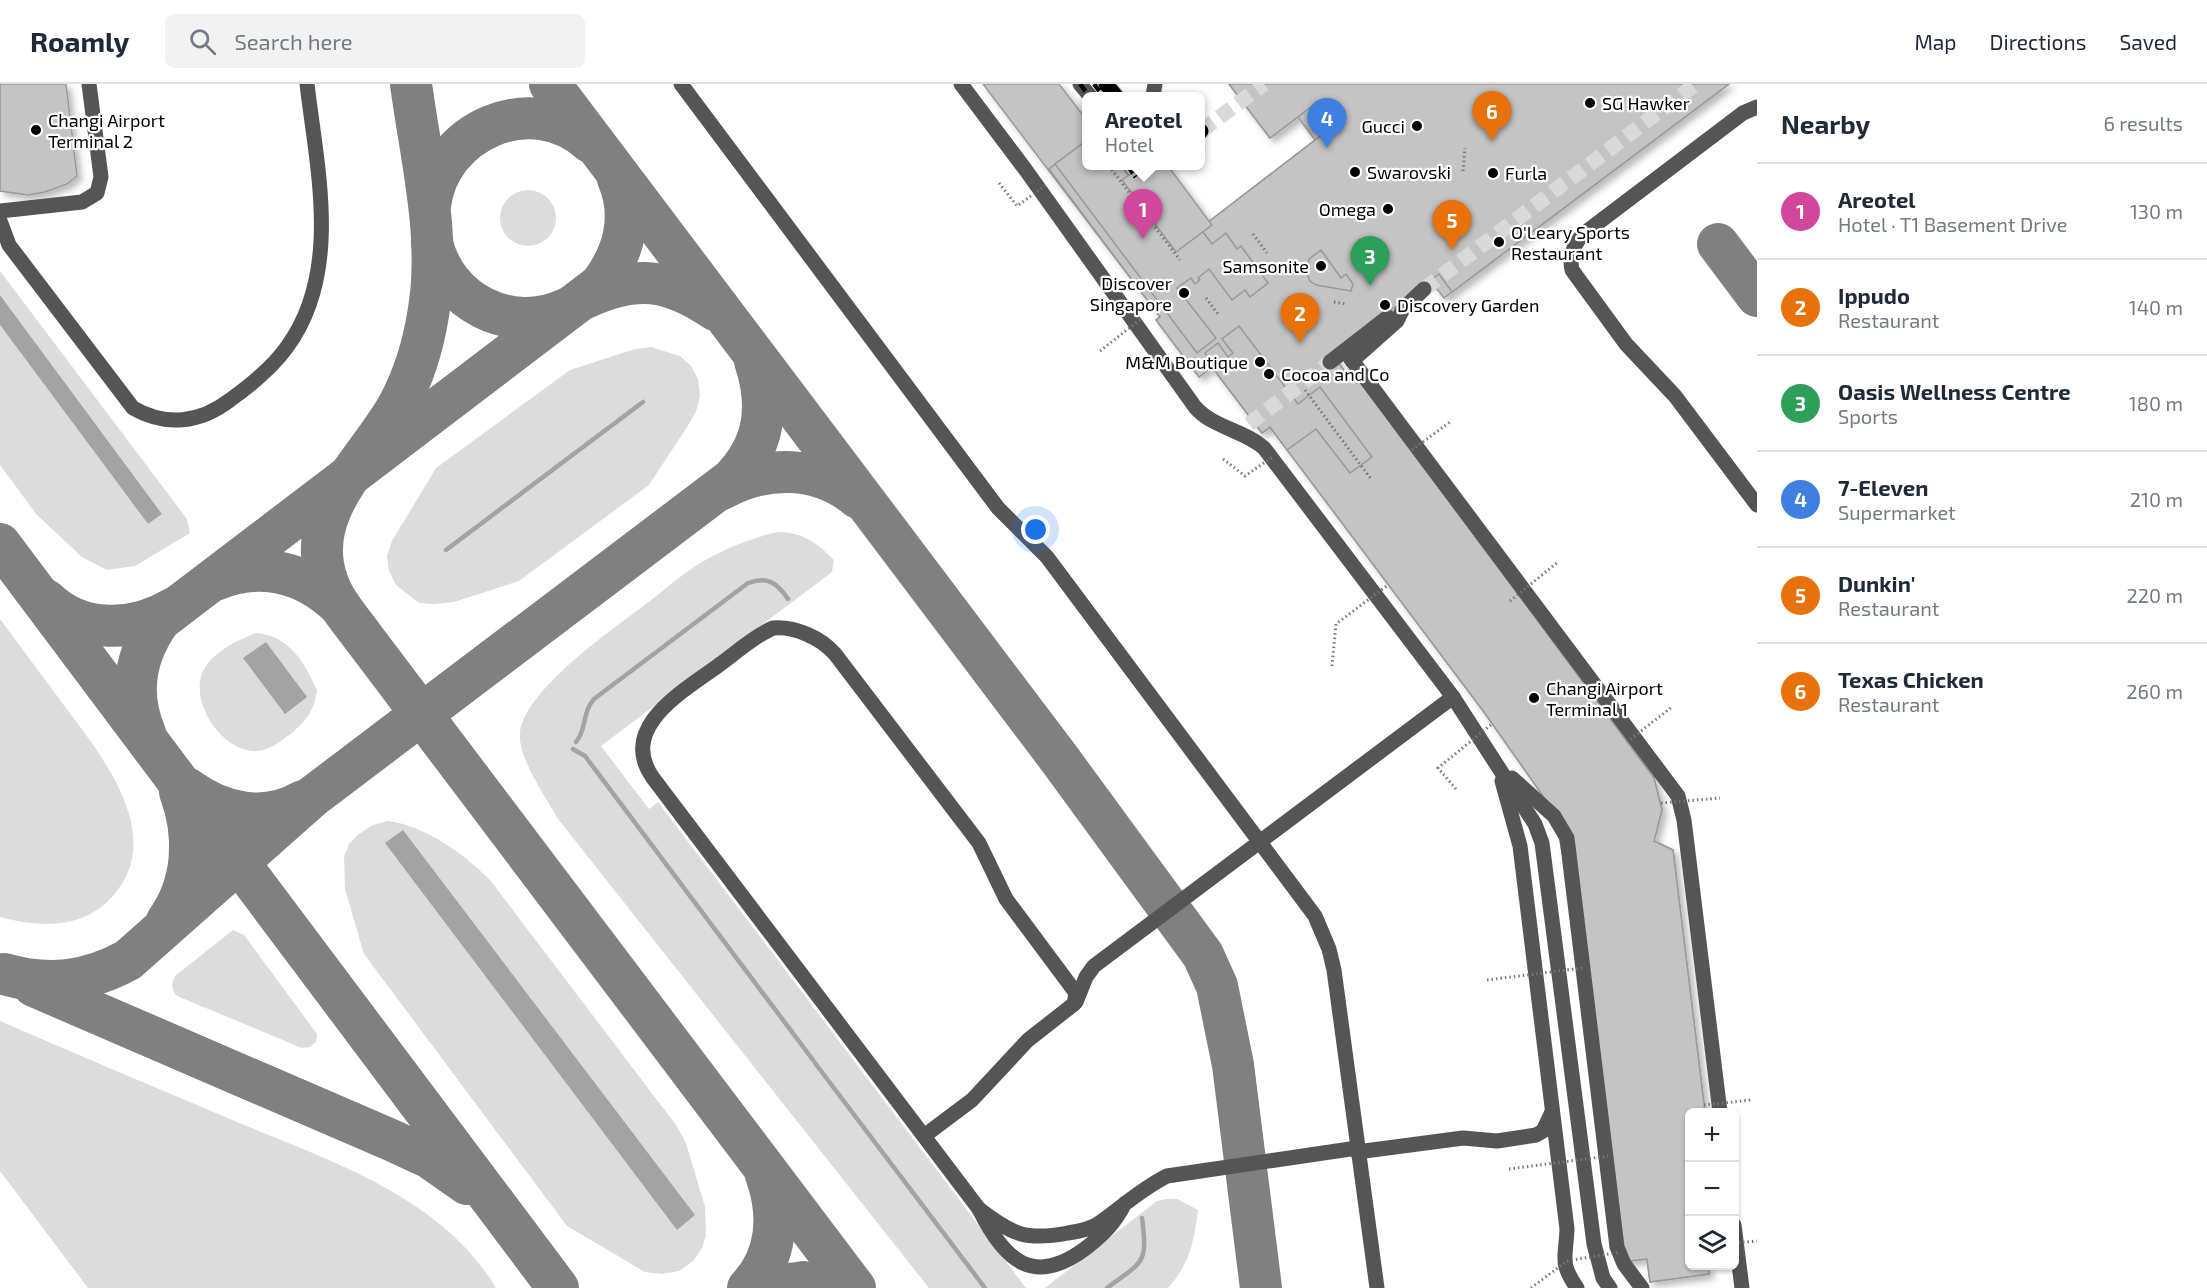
<!DOCTYPE html>
<meta charset="utf-8">
<style>
:root{--surface:#fff;--page:#f2f2f3;--text:#1f2937;--muted:#747a83;--line:#e0e1e3;--accent:#000}
body{margin:0;font-family:"Exo 2",sans-serif;background:var(--page);color:var(--text)}
.controls{position:absolute;right:18px;bottom:18px;display:grid;overflow:hidden;border-radius:9px;box-shadow:0 2px 4px #0004}
.controls button{width:54px;height:54px;display:grid;place-items:center;padding:0;border:0;border-bottom:2px solid var(--line);background:var(--surface);color:var(--text);font:30px sans-serif}
.you{position:absolute;left:1036px;top:446px;width:21px;height:21px;margin:-15px;border:4px solid #fff;border-radius:50%;background:#1a73e8;box-shadow:0 0 0 9px #1a73e833}
.badge{display:grid;place-items:center;width:39px;height:39px;border-radius:50%;background:var(--accent);color:#fff;font-size:20px;font-weight:700}
.pin{position:absolute;translate:-50% -50px;filter:drop-shadow(0 2px 3px #0008)}
.pin::after{content:'';position:absolute;top:32px;width:21px;height:18px;background:inherit;clip-path:polygon(0 0,100% 0,50% 100%)}
.popup{position:absolute;left:1082px;top:8px;width:123px;height:78px;box-sizing:border-box;display:grid;place-content:center;border-radius:9px;background:var(--surface);filter:drop-shadow(0 2px 4px #0005);font-size:20px;white-space:nowrap;color:var(--muted)}
.popup b{font-size:22px;color:var(--text)}
.popup::after{content:'';position:absolute;left:50%;top:100%;margin-left:-12px;border:12px solid transparent;border-top-color:var(--surface)}
.list{margin:0;padding:0;list-style:none}
h2{display:flex;justify-content:space-between;align-items:center;height:78px;margin:0;padding:0 24px;font-size:26px}
h2 small{font-size:20px;font-weight:400;color:var(--muted)}
.list li{display:grid;grid-template-columns:39px 1fr auto;gap:18px;align-items:center;box-sizing:border-box;height:96px;padding:0 24px;border-top:2px solid var(--line)}
.list b{display:block;font-size:22px;white-space:nowrap}
.list p{margin:0;font-size:20px;white-space:nowrap;color:var(--muted)}
.list em{font-size:20px;font-style:normal;color:var(--muted)}
.icon{flex:none;width:33px;height:33px;fill:none;stroke:currentColor;stroke-width:2;stroke-linecap:round;stroke-linejoin:round}
.map{position:relative;flex:none;width:1757px;height:1204px;overflow:hidden}
header{display:flex;align-items:center;gap:36px;box-sizing:border-box;height:84px;padding:0 30px;background:var(--surface);border-bottom:2px solid var(--line)}
header strong{font-size:28px}
nav{display:flex;gap:33px;margin-inline-start:auto;font-size:21px}
.search{width:420px;height:54px;background:var(--page);display:flex;align-items:center;gap:15px;box-sizing:border-box;padding:0 21px;border-radius:9px;color:var(--muted);font-size:22px}
main{display:flex}
aside{flex:1;background:var(--surface)}
.map>svg:first-child{display:block}
</style>
<header>
<strong>Roamly</strong>
<div class="search"><svg class="icon" aria-label="search" viewBox="0 0 24 24"><circle cx="10" cy="10" r="6"/><path d="M15 15l6 6"/></svg>Search here</div>
<nav><a>Map</a><a>Directions</a><a>Saved</a></nav>
</header>
<main>
<div class="map">
<svg width="1757" height="1204" viewBox="0 0 1757 1204">
<defs>
<filter id="shadow"><feDropShadow dx="4.5" dy="4.5" stdDeviation="3" flood-color="#0004"/></filter>
</defs>
<rect width="100%" height="100%" fill="#fff"/>
<g fill="#dcdcdc">
<circle cx="528" cy="134" r="28"/>
<path d="M0 187 187 435 190 449 135 482 107 486 82 473 37 431 0 381V241L148 440 162 430 0 211Z"/>
<path d="M651 263 680 272 691 282 698 295 700 311 697 325 689 340 649 401 519 497 454 518 434 520 419 519 396 501 389 487 387 472 392 457 436 384 570 286 635 265Z"/>
<path d="M778 448C803 448 817 459 834 476L832 488 601 662 649 725 658 718 1026 1204H929L558 735C546 713 517 673 520 648 526 604 616 543 650 517 667 504 683 489 702 478 724 465 753 453 778 448Z"/>
<path d="M0 535C21 563 42 592 63 620 101 671 169 753 111 814 81 846 39 843 0 833Z"/>
<path d="M256 549C290 552 304 578 317 606 314 626 308 635 293 648 283 656 269 667 256 667 220 668 185 612 206 582 218 565 238 556 256 549Z"/>
<path d="M388 737C425 742 463 769 490 796L676 1041 686 1059 705 1123 706 1152 701 1166 693 1177 679 1187 662 1190 645 1188 567 1142 364 870 345 805 344 773 349 760 359 750 373 741Z"/>
<path d="M233 846 244 851 317 950 316 958 310 963 302 964 177 912C171 905 171 900 175 892Z"/>
<path d="M0 937C74 969 149 1001 223 1032 320 1074 439 1108 496 1204H88L0 1087Z"/>
<path d="M1167 1115H1177L1198 1126C1194 1158 1190 1179 1168 1204H1045L1157 1117Z"/>
</g>
<g fill="#a3a3a3">
<path d="M0 211 162 430 148 440 0 241Z"/>
<path d="M266 558 307 613 285 630 243 574Z"/>
<path d="M403 746 695 1131 677 1146 385 759Z"/>
</g>
<g fill="none" stroke-linecap="round" stroke-linejoin="round">
<g stroke="#a3a3a3" stroke-width="4.5">
<path d="M446 466 643 318"/>
<path d="M576 658C587 645 582 628 594 615L748 499C768 492 777 499 788 515"/>
<path d="M573 665 585 672 813 976"/>
<path d="M815 979 985 1204"/>
<path d="M1107 1204C1143 1177 1148 1181 1142 1134"/>
</g>
<g stroke="#808080" stroke-width="42">
<path d="M411 0C421 75 442 156 428 231 423 262 413 294 398 322 368 376 303 427 327 496 334 518 350 535 363 553L855 1204"/>
<path d="M550 0 1061 677 1203 871 1217 902 1233 981 1261 1204"/>
<path d="M430 122C438 47 532 5 590 58"/>
<path d="M432 159C446 218 510 251 566 225"/>
<path d="M1718 160 1757 212"/>
<path d="M585 214C636 191 668 194 715 226"/>
<path d="M722 405C765 381 819 381 858 414"/>
<path d="M0 460 558 1204"/>
<path d="M215 496C261 477 305 488 340 522"/>
<path d="M46 516C81 550 134 548 174 524"/>
<path d="M145 649C128 609 135 571 160 536L600 201C624 170 634 132 618 95"/>
<path d="M188 705C222 730 265 739 303 717"/>
<path d="M167 837C194 799 196 751 180 708"/>
<path d="M4 890C48 903 88 898 128 876L312 713 731 396C765 362 770 322 755 277"/>
<path d="M34 902 391 1056 430 1074 467 1100"/>
<path d="M748 1204C778 1173 780 1130 766 1091"/>
<path d="M761 1204 804 1198 832 1204"/>
</g>
</g>
<g fill="#c4c4c4" stroke="#999" stroke-width="1.5" filter="url(#shadow)">
<path d="M0 0H66L77 92 67 100 45 108 28 111 0 107Z"/>
<path d="M983 0H1059L1086 35V82H1122L1135 99 1146 91 1191 151 1193 149 1151 94 1165 83 1207 139 1315 56 1298 33 1270 54 1229 0H1729L1444 214 1430 196 1332 270 1346 289 1351 285 1654 694 1662 726 1654 757 1673 766 1705 1028H1690V1182H1708L1709 1190 1650 1198 1647 1175 1621 1178 1583 880 1555 729 1484 628 1270 343 1262 349 1212 283 1199 293 1156 236 1160 233Z"/>
<path d="M1229 0H1729L1452 208 1439 190 1332 270 1346 289 1351 285 1654 694 1662 726 1654 757 1673 766 1705 1028H1690V1182H1708L1709 1190 1650 1198 1647 1175 1621 1178 1583 880 1555 729 1484 628 1270 343 1262 349 1212 283 1199 293 1156 236 1160 233 1049 85 1086 57V82H1122L1135 99 1146 91 1191 151 1193 149 1151 94 1165 83 1207 139 1332 43 1315 20 1270 54Z"/>
<path d="M1086 57V82H1121L1179 160 1200 144 1212 160 1226 149 1237 165 1241 162 1268 199 1250 213 1245 206 1232 216 1209 185 1198 194 1200 196 1195 200 1191 194 1177 204 1216 254 1197 269 1055 80Z"/>
<path d="M1142 82H1168L1212 141 1176 168 1122 96Z"/>
<path d="M1321 166 1341 194 1346 190 1353 200 1351 207 1316 201 1310 197 1307 190 1309 175Z"/>
<path d="M1239 242 1298 320 1320 303 1372 373 1350 389 1316 345 1287 366 1270 343 1262 349 1212 283 1215 281 1205 269 1218 259 1228 273 1233 269 1222 255Z"/>
</g>
<g fill="none" stroke-linecap="round" stroke-linejoin="round">
<g stroke="#d9d9d9" stroke-width="15" stroke-dasharray="15 8" stroke-linecap="butt">
<path d="M1424 205 1696 0"/>
<path d="M1249 340 1330 278"/>
</g>
<path stroke="#d9d9d9" stroke-width="15" stroke-dasharray="15 8" stroke-linecap="butt" d="M1201 47 1264 0"/>
<g stroke="#dbdbdb" stroke-width="18">
<g id="major">
<path d="M1106 0 1116 12"/>
<path d="M1200 48 1201 47"/>
</g>
</g>
<g stroke="#777" stroke-width="3" stroke-dasharray="1.5 3" stroke-linecap="butt">
<path d="M1109 82 1180 176"/>
<path d="M1463 87 1465 64"/>
<path d="M1253 150 1267 169"/>
<path d="M1206 214 1218 230"/>
<path d="M1334 218 1347 220"/>
<path d="M1305 306 1371 395"/>
</g>
<g stroke="#555" stroke-width="15">
<path d="M681 0 998 424 1047 473 1315 832 1329 865 1334 886 1377 1204"/>
<path d="M961 0 1025 85 1195 323C1213 344 1244 346 1264 364L1453 613 1535 740 1542 759 1594 1160 1603 1194 1610 1204"/>
<path d="M1080 0 1090 12"/>
<path d="M1153 12 1155 0"/>
<path d="M1757 23 1743 29 1582 151C1573 163 1569 172 1572 186L1626 260 1675 312 1757 421"/>
<path d="M0 127 82 118 97 109 101 93 89 0"/>
<path d="M0 137 9 161 133 324C166 343 200 339 230 316 251 301 272 284 287 263 342 188 317 85 307 0"/>
<path d="M1345 267 1678 712 1684 736 1720 1028"/>
<path d="M1352 277 1397 237 1403 225 1424 205"/>
<path d="M1330 278 1388 233"/>
<path d="M1512 694 1554 732 1567 754 1617 1163 1624 1180 1642 1204"/>
<path d="M1502 697 1520 762 1567 1145C1566 1174 1559 1178 1577 1204"/>
<path d="M1076 918 1086 893 1094 882 1453 613"/>
<path d="M924 1052 972 1016 1028 956 1074 920 1076 909 1006 815 979 759 835 570C821 554 795 542 773 544 754 552 736 569 719 581 684 607 617 643 653 694L979 1125"/>
<path d="M1357 1068 1463 1054 1497 1057 1536 1051 1543 1047 1552 1028"/>
<path d="M1125 1119C1115 1139 1104 1150 1086 1164 1033 1204 1004 1176 979 1125 1013 1151 1026 1157 1068 1149 1080 1147 1092 1145 1102 1137 1124 1121 1143 1104 1167 1092L1357 1064"/>
<path d="M1734 1141 1742 1204"/>
</g>
<use href="#major" stroke="#000" stroke-width="15"/>
<g stroke="#000" stroke-width="4.5" stroke-dasharray="9 3 1.5 3" stroke-linecap="butt">
<path d="M1080 0 1089 12"/>
<path d="M1094 0 1103 12"/>
<path d="M1128 82 1137 95"/>
</g>
<g stroke="#777" stroke-width="3" stroke-dasharray="1.5 3" stroke-linecap="butt">
<path d="M999 99 1017 122 1045 102"/>
<path d="M1100 267 1142 234"/>
<path d="M1412 366 1450 338"/>
<path d="M1223 375 1245 392 1274 372"/>
<path d="M1510 517 1558 478"/>
<path d="M1332 582 1336 540 1388 501"/>
<path d="M1627 658 1672 623"/>
<path d="M1456 705 1438 684 1492 640"/>
<path d="M1661 719 1720 714"/>
<path d="M1487 896 1583 884"/>
<path d="M1704 1021 1751 1016"/>
<path d="M1509 1085 1608 1072"/>
<path d="M1734 1159 1757 1157"/>
<path d="M1531 1204 1567 1177 1620 1168"/>
</g>
</g>
<g fill="#000" stroke="#fff" stroke-width="2">
<circle cx="1590" cy="19" r="6"/>
<circle cx="1417" cy="42" r="6"/>
<circle cx="36" cy="46" r="6"/>
<circle cx="1355" cy="88" r="6"/>
<circle cx="1493" cy="89" r="6"/>
<circle cx="1388" cy="125" r="6"/>
<circle cx="1499" cy="158" r="6"/>
<circle cx="1321" cy="182" r="6"/>
<circle cx="1184" cy="209" r="6"/>
<circle cx="1385" cy="221" r="6"/>
<circle cx="1260" cy="278" r="6"/>
<circle cx="1269" cy="290" r="6"/>
<circle cx="1534" cy="614" r="6"/>
</g>
<g text-anchor="middle" dominant-baseline="central" stroke-width="4.5" stroke-linejoin="round" paint-order="stroke">
<g font-size="18" fill="#000" stroke="#fff" text-anchor="start">
<text x="1602" y="19">SG Hawker</text>
<text x="48" y="36">Changi Airport<tspan x="48" dy="21">Terminal 2</tspan></text>
<text x="1405" y="42" text-anchor="end">Gucci</text>
<text x="1367" y="88">Swarovski</text>
<text x="1505" y="89">Furla</text>
<text x="1376" y="125" text-anchor="end">Omega</text>
<text x="1511" y="148">O'Leary Sports<tspan x="1511" dy="21">Restaurant</tspan></text>
<text x="1309" y="182" text-anchor="end">Samsonite</text>
<text x="1172" y="199" text-anchor="end">Discover<tspan x="1172" dy="21">Singapore</tspan></text>
<text x="1397" y="221">Discovery Garden</text>
<text x="1248" y="278" text-anchor="end">M&amp;M Boutique</text>
<text x="1281" y="290">Cocoa and Co</text>
<text x="1546" y="604">Changi Airport<tspan x="1546" dy="21">Terminal 1</tspan></text>
</g>
</g>
</svg>
<div class="controls">
<button>+</button>
<button>−</button>
<button><svg class="icon" aria-label="layers" viewBox="0 0 24 24"><path d="M12 4l9 5-9 5-9-5zM3 14l9 5 9-5"/></svg></button>
</div>
<div class="you"></div>
<div class="pin badge" style="left:1143px;top:155px;background:#d1479c">1</div>
<div class="popup"><b>Areotel</b>Hotel</div>
<div class="pin badge" style="left:1300px;top:259px;background:#e8710a">2</div>
<div class="pin badge" style="left:1370px;top:202px;background:#2e9e5b">3</div>
<div class="pin badge" style="left:1327px;top:64px;background:#3f7fe0">4</div>
<div class="pin badge" style="left:1452px;top:166px;background:#e8710a">5</div>
<div class="pin badge" style="left:1492px;top:57px;background:#e8710a">6</div>
</div>
<aside>
<h2>Nearby<small>6 results</small></h2>
<ul class="list">
<li><span class="badge" style="background:#d1479c">1</span><div><b>Areotel</b><p>Hotel · T1 Basement Drive</p></div><em>130 m</em></li>
<li><span class="badge" style="background:#e8710a">2</span><div><b>Ippudo</b><p>Restaurant</p></div><em>140 m</em></li>
<li><span class="badge" style="background:#2e9e5b">3</span><div><b>Oasis Wellness Centre</b><p>Sports</p></div><em>180 m</em></li>
<li><span class="badge" style="background:#3f7fe0">4</span><div><b>7-Eleven</b><p>Supermarket</p></div><em>210 m</em></li>
<li><span class="badge" style="background:#e8710a">5</span><div><b>Dunkin'</b><p>Restaurant</p></div><em>220 m</em></li>
<li><span class="badge" style="background:#e8710a">6</span><div><b>Texas Chicken</b><p>Restaurant</p></div><em>260 m</em></li>
</ul>
</aside>
</main>
